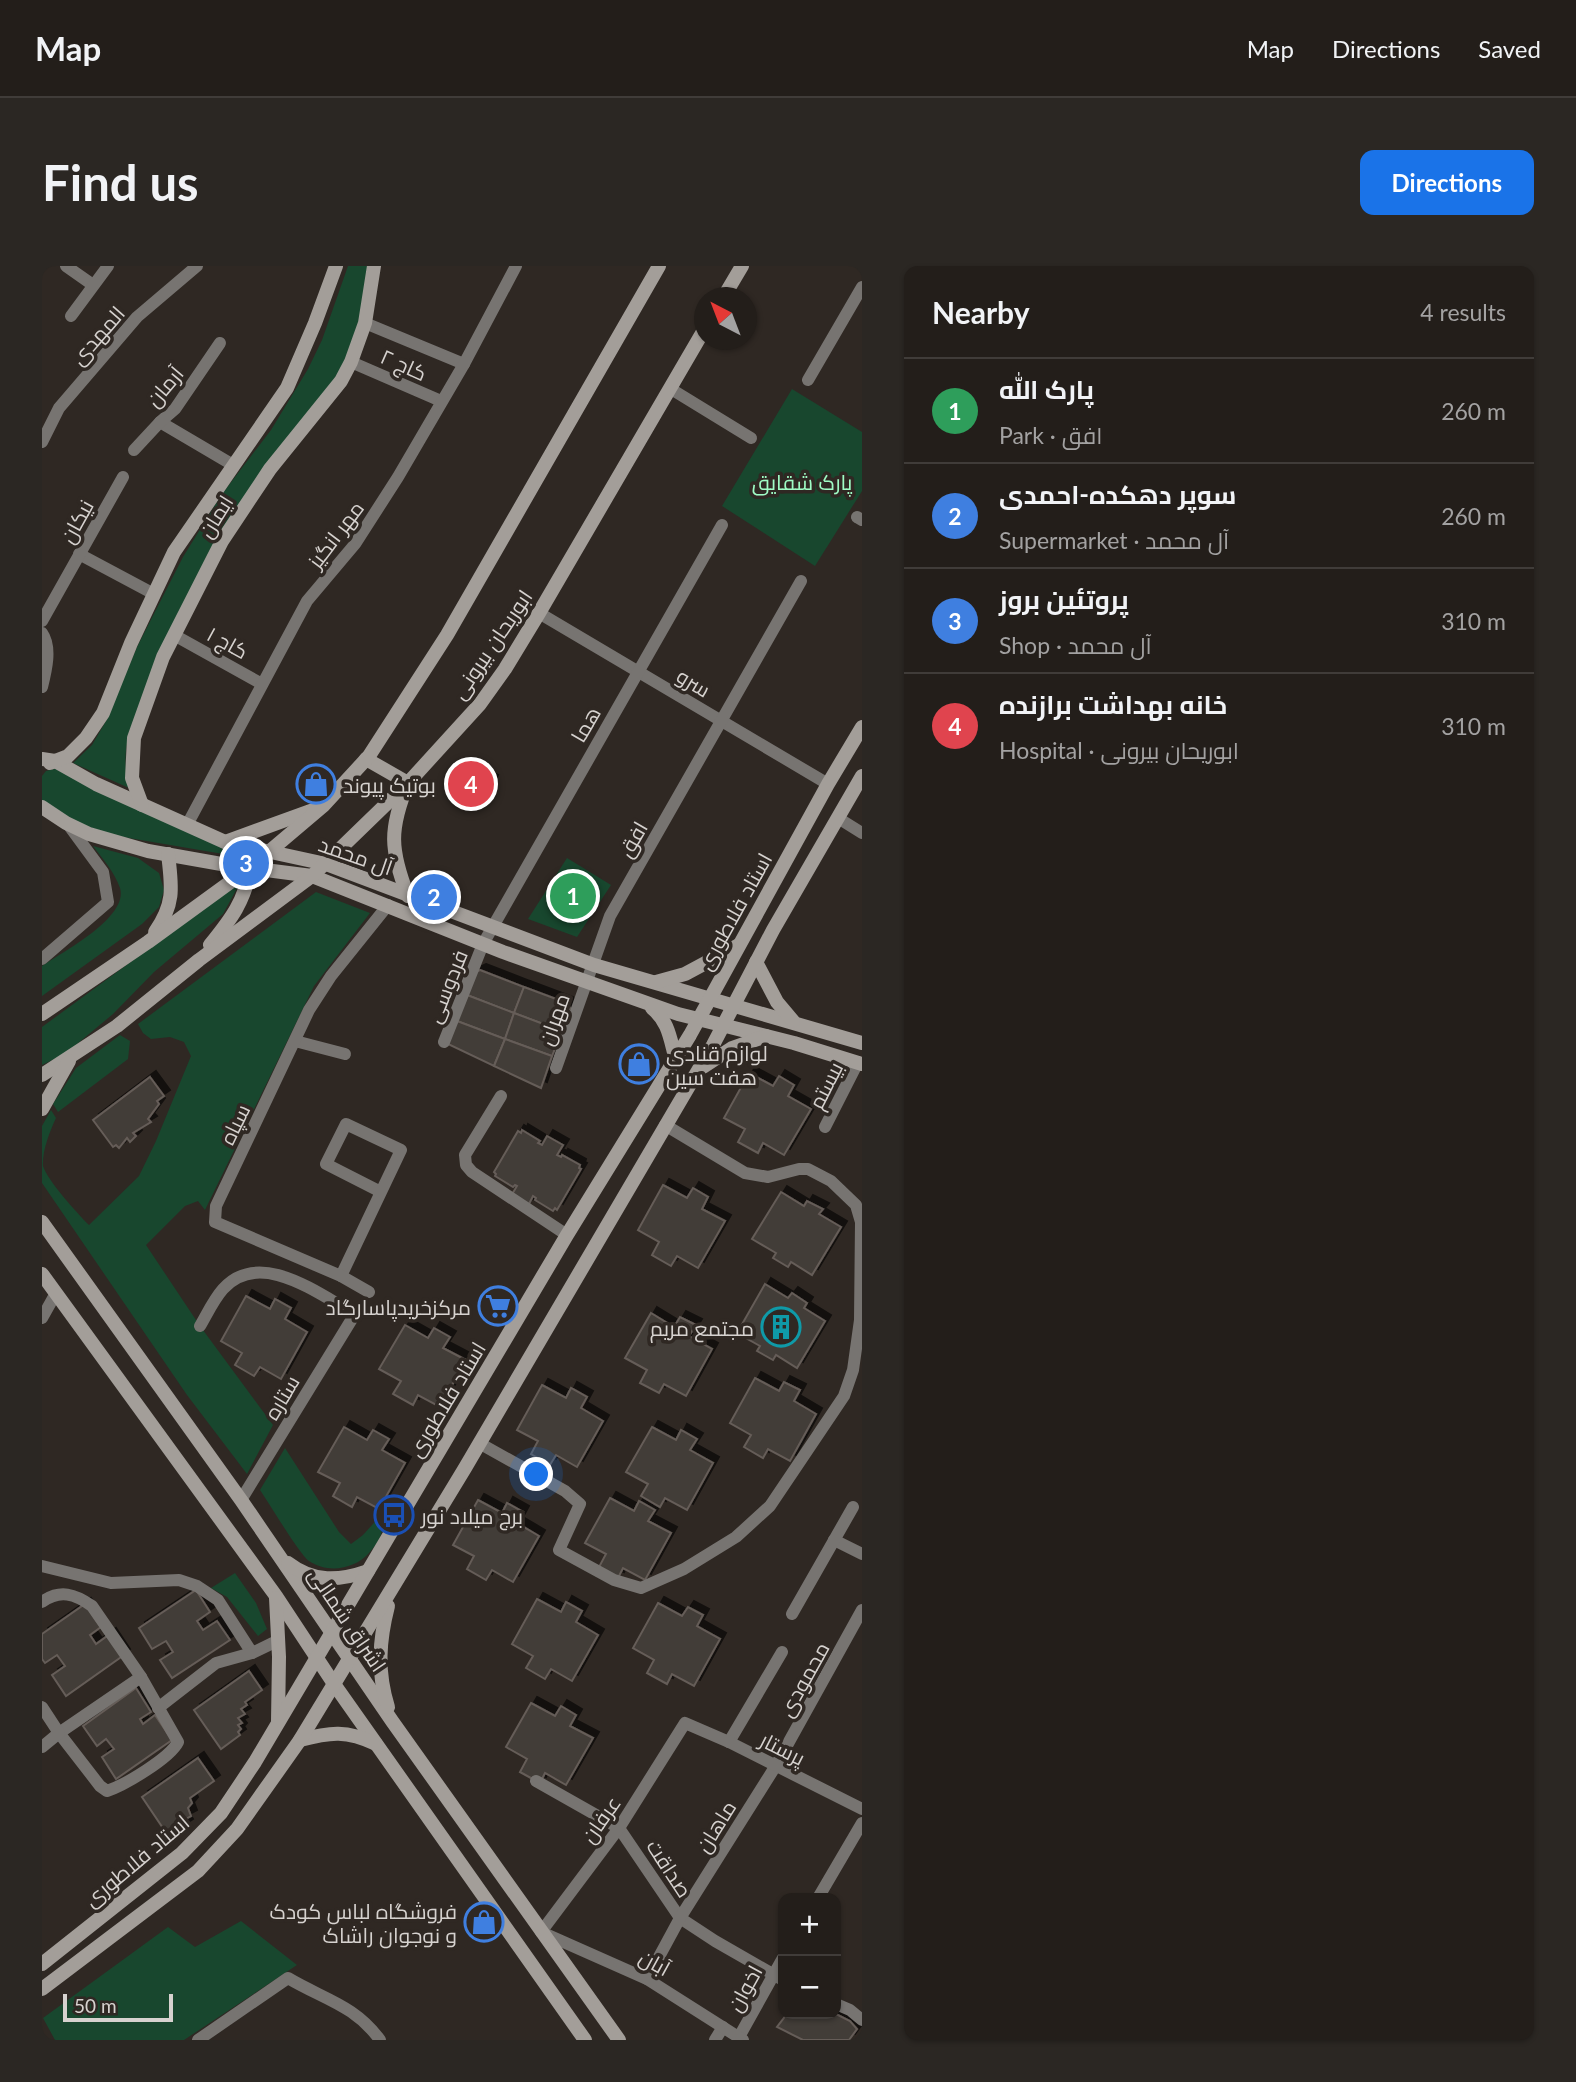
<!DOCTYPE html>
<meta charset="utf-8">
<style>
:root{--surface:#231e1a;--page:#2b2723;--text:#f1f3f6;--muted:#a3a2a2;--line:#403c39;--accent:#1a73e8}
body{margin:0;font-family:Lato,Cairo,sans-serif;background:var(--page);color:var(--text)}
.controls{position:absolute;right:21px;bottom:21px;display:grid;overflow:hidden;border-radius:14px;box-shadow:0 2px 5px #0004}
.controls button{width:63px;height:63px;display:grid;place-items:center;padding:0;border:0;border-bottom:2px solid var(--line);background:var(--surface);color:var(--text);font:35px sans-serif}
.compass{position:absolute;left:652px;top:21px;width:63px;height:63px;border-radius:50%;background:var(--surface);box-shadow:0 2px 5px #0004;rotate:318deg}
.scale{position:absolute;left:21px;bottom:18px;width:110px;box-sizing:border-box;padding-left:7px;border:4px solid #d6d2cf;border-top:0;font-size:19px;line-height:24px;white-space:nowrap;color:#d6d2cf;-webkit-text-stroke:5px #2f2823;paint-order:stroke}
.you{position:absolute;left:495px;top:1209px;width:24px;height:24px;margin:-18px;border:5px solid #fff;border-radius:50%;background:#1a73e8;box-shadow:0 0 0 10px #1a73e833}
.badge{display:grid;place-items:center;width:46px;height:46px;border-radius:50%;background:var(--accent);color:#fff;font-size:23px;font-weight:700}
.pin{position:absolute;translate:-50% -50%;border:4px solid #fff;box-shadow:0 2px 7px #0006}
.list{margin:0;padding:0;list-style:none}
h2{display:flex;justify-content:space-between;align-items:center;height:91px;margin:0;padding:0 28px;font-size:30px}
h2 small{font-size:23px;font-weight:400;color:var(--muted)}
.list li{display:grid;grid-template-columns:46px 1fr auto;gap:21px;align-items:center;box-sizing:border-box;height:105px;padding:0 28px;border-top:2px solid var(--line)}
.list b{display:block;font-size:26px;white-space:nowrap}
.list p{margin:0;font-size:23px;white-space:nowrap;color:var(--muted)}
.list em{font-size:23px;font-style:normal;color:var(--muted)}
.map{position:relative;flex:none;width:820px;height:1774px;overflow:hidden;border-radius:14px}
header{display:flex;align-items:center;gap:42px;box-sizing:border-box;height:98px;padding:0 35px;background:var(--surface);border-bottom:2px solid var(--line)}
header strong{font-size:33px}
nav{display:flex;gap:38px;margin-inline-start:auto;font-size:24px}
.intro{display:flex;align-items:center;justify-content:space-between;box-sizing:border-box;height:168px;padding:0 42px}
h1{margin:0;font-size:49px}
.button{padding:18px 32px;border-radius:14px;background:var(--accent);color:#fff;font-size:24px;font-weight:700}
main{display:flex;gap:42px;padding:0 42px}
aside{flex:1;background:var(--surface);border-radius:14px;box-shadow:0 2px 5px #0004}
.map>svg:first-child{display:block}
</style>
<header>
<strong>Map</strong>
<nav><a>Map</a><a>Directions</a><a>Saved</a></nav>
</header>
<div class="intro"><h1>Find us</h1><a class="button">Directions</a></div>
<main>
<div class="map">
<svg width="820" height="1774" viewBox="0 0 820 1774">
<defs>
<filter id="shadow"><feDropShadow dx="6" dy="-6" stdDeviation="0" flood-color="#0009"/></filter>
</defs>
<rect width="100%" height="100%" fill="#2f2823"/>
<g fill="#18472e">
<path d="M306 0H328L319 56 301 102 221 204 96 443C84 473 80 490 87 522L31 497 50 479 64 455 95 381 141 291 180 228 229 164 266 103 280 74Z"/>
<path d="M750 123 820 166V225L773 300 680 240Z"/>
<path d="M16 502 178 580 187 589 81 571 39 560 0 534V510L4 505Z"/>
<path d="M51 580 96 592 117 607 122 624 117 641 100 658 0 730V700C21 686 87 651 78 622 73 607 61 593 51 580Z"/>
<path d="M525 592 569 619 535 671 486 653Z"/>
<path d="M199 615 181 648 112 706 71 748 23 788 0 799V761Z"/>
<path d="M274 626 328 647 272 720 163 944 156 935 143 940 104 979 158 1060 231 1159 205 1208 145 1129 0 917V860L9 844 14 852C8 865 0 885 1 900 5 914 36 948 47 959L97 910 114 875 149 790 142 776 128 771 109 773 101 767 96 758Z"/>
<path d="M78 769 88 775 86 793 16 846 11 838 34 802Z"/>
<path d="M243 1182 297 1266 309 1278 321 1269 339 1249C343 1265 338 1275 327 1287 313 1303 286 1308 267 1295 258 1289 227 1237 218 1224Z"/>
<path d="M193 1307 214 1337 225 1363 216 1370 185 1331 169 1322Z"/>
<path d="M199 1655 255 1699 142 1774H13L1 1752 126 1661 153 1681Z"/>
</g>
<g fill="#433c37" stroke="#655d58" stroke-width="2" filter="url(#shadow)">
<path d="M421 500 450 515 438 537 409 521Z"/>
<path d="M438 704 482 721 472 747 425 729 434 706Z"/>
<path d="M482 721 525 737 528 742 520 765 472 747Z"/>
<path d="M425 729 472 747 463 773 415 755Z"/>
<path d="M472 747 520 765 510 790 463 773Z"/>
<path d="M415 755 463 773 452 800 406 778Z"/>
<path d="M463 773 510 790 499 822 452 800Z"/>
<path d="M707 807 731 820 737 810 752 819 746 830 769 843 742 889 721 877 716 887 696 876 703 863 682 852Z"/>
<path d="M108 811 122 830 115 835 117 838 106 853 109 856 91 867 94 870 88 876 85 872 77 882 74 879 71 881 51 854Z"/>
<path d="M480 864 498 875 496 877 500 879 505 870 521 879 515 889 519 891 520 889 538 899 537 902 539 903 515 944 513 942 511 945 493 934 494 932 491 930 486 940 469 930 475 920 473 919 471 921 453 910 454 908 452 906 476 865 479 867Z"/>
<path d="M621 919 645 932 651 922 666 931 660 943 683 955 656 1002 635 990 629 1000 610 989 617 976 596 964Z"/>
<path d="M739 926 762 940 765 935 781 943 777 948 799 961 770 1009 749 996 746 1001 731 992 734 987 710 973Z"/>
<path d="M723 1018 746 1032 750 1027 765 1037 762 1042 783 1055 755 1102 734 1089 731 1094 715 1085 718 1080 695 1067Z"/>
<path d="M204 1030 228 1043 233 1033 249 1042 243 1053 265 1066 239 1113 218 1101 212 1110 193 1099 200 1087 179 1075Z"/>
<path d="M609 1047 632 1061 638 1051 654 1059 647 1070 670 1083 644 1130 622 1118 617 1127 598 1117 605 1104 583 1092Z"/>
<path d="M363 1059 386 1072 392 1062 408 1071 401 1082 424 1094 398 1141 376 1129 371 1139 351 1128 359 1115 337 1103Z"/>
<path d="M713 1112 737 1125 742 1116 758 1124 752 1135 774 1148 748 1195 726 1183 721 1192 702 1181 709 1169 688 1157Z"/>
<path d="M500 1119 524 1132 529 1122 545 1131 539 1142 561 1155 535 1201 514 1189 508 1199 489 1188 496 1175 475 1164Z"/>
<path d="M302 1161 325 1174 331 1164 347 1173 340 1184 363 1197 337 1243 315 1231 310 1241 291 1230 298 1217 276 1206Z"/>
<path d="M610 1161 634 1174 639 1164 655 1173 648 1184 671 1197 645 1244 623 1232 618 1241 599 1230 606 1218 584 1206Z"/>
<path d="M568 1232 592 1245 597 1235 613 1244 606 1255 629 1267 603 1314 581 1302 576 1312 557 1301 564 1288 543 1277Z"/>
<path d="M436 1234 460 1247 465 1237 481 1246 475 1257 497 1270 471 1316 450 1304 444 1314 425 1303 432 1290 411 1279Z"/>
<path d="M154 1324 168 1346 155 1355 161 1364 175 1355 188 1374 130 1412 118 1394 131 1386 124 1375 110 1383 97 1362Z"/>
<path d="M495 1333 519 1346 524 1336 540 1345 534 1356 556 1369 530 1415 509 1403 503 1413 484 1402 491 1390 470 1378Z"/>
<path d="M616 1337 640 1350 646 1341 661 1349 655 1360 678 1373 652 1420 630 1408 625 1418 605 1407 612 1394 591 1382Z"/>
<path d="M43 1338 59 1361 48 1369 54 1378 68 1368 82 1389 24 1430 10 1409 23 1400 15 1389 3 1397 0 1393V1368Z"/>
<path d="M207 1405 220 1424 203 1436 205 1439 199 1443 203 1448 196 1452 200 1457 196 1459 199 1463 196 1466 198 1469 179 1483 152 1444Z"/>
<path d="M94 1422 109 1446 98 1453 101 1458 113 1449 130 1474 74 1513 60 1491 72 1483 64 1473 55 1480 41 1460Z"/>
<path d="M489 1437 513 1450 519 1440 534 1449 528 1460 551 1472 524 1519 503 1507 498 1517 478 1506 485 1493 464 1481Z"/>
<path d="M156 1492 172 1515 148 1532 150 1537 146 1542 149 1550 142 1554 145 1559 127 1571 100 1531Z"/>
<path d="M745 1748H794L808 1755 815 1763 807 1774H761L735 1761Z"/>
</g>
<g fill="none" stroke-linecap="round" stroke-linejoin="round">
<g stroke="#777471" stroke-width="12">
<path d="M24 0 51 19"/>
<path d="M29 50 66 0"/>
<path d="M323 57 422 98"/>
<path d="M309 96 399 135"/>
<path d="M766 114 820 21"/>
<path d="M629 123 709 172"/>
<path d="M118 156 191 199"/>
<path d="M0 176 17 142 95 51 155 0"/>
<path d="M92 184 118 156 133 143 178 77"/>
<path d="M815 251 820 254"/>
<path d="M37 288 112 328"/>
<path d="M497 347 786 518"/>
<path d="M0 355 81 211"/>
<path d="M0 367C10 381 4 405 0 421"/>
<path d="M132 369 220 418"/>
<path d="M796 552 820 567"/>
<path d="M145 559 265 335 313 278 356 211 422 98 474 0"/>
<path d="M0 693 66 636 61 606 25 557"/>
<path d="M253 775 303 788"/>
<path d="M402 776 441 678 680 259"/>
<path d="M514 802 568 650 759 315"/>
<path d="M459 830 423 889 424 899 430 906 525 969"/>
<path d="M783 861 816 796"/>
<path d="M299 1010 359 884 304 858 284 898 339 926"/>
<path d="M327 1026 299 1010 173 956 174 940 267 744 289 710 346 639"/>
<path d="M0 1052 14 1027"/>
<path d="M158 1060C165 1048 172 1033 181 1023 218 982 276 1028 313 1048L199 1234"/>
<path d="M437 1177 523 1225 538 1238 517 1284 572 1314 599 1322 642 1303 694 1271 728 1240 802 1130 811 1104 818 1054 819 956 814 939 789 915 766 903H757L726 911 703 907 623 859"/>
<path d="M792 1274 820 1288"/>
<path d="M0 1300 69 1317 137 1314 155 1320 176 1334 210 1387"/>
<path d="M0 1336C18 1323 33 1328 50 1340L99 1411"/>
<path d="M750 1348 811 1241"/>
<path d="M99 1411 136 1476C128 1492 83 1519 65 1525L58 1520 17 1467Z"/>
<path d="M0 1441 17 1467 0 1481"/>
<path d="M116 1442 174 1397 210 1387 237 1374"/>
<path d="M687 1476 740 1386"/>
<path d="M494 1515 577 1562 638 1652 673 1675 741 1714"/>
<path d="M776 1632 820 1557"/>
<path d="M605 1713 638 1652 733 1501 820 1344"/>
<path d="M794 1738 808 1744 820 1754"/>
<path d="M697 1771 741 1692"/>
<path d="M156 1774 246 1712C281 1733 313 1739 338 1774"/>
<path d="M673 1774 681 1761"/>
<path d="M701 1774 605 1713 499 1666 577 1562 643 1457 687 1476 820 1543"/>
</g>
<g stroke="#a39e99" stroke-width="14">
<path d="M681 32 700 0"/>
<path d="M0 493 13 495 54 518 183 576 284 598 552 699 820 777"/>
<path d="M324 493 366 517C347 563 348 584 366 630"/>
<path d="M8 497 26 490 44 472 61 447 89 377 132 286 245 122 273 57 294 0"/>
<path d="M100 539 90 512 92 472 121 391 180 275 228 203 299 115 309 96 323 57 332 0"/>
<path d="M0 541 24 557 47 568 106 585 185 599 270 610 461 686 636 748 752 777 820 798"/>
<path d="M183 576 271 544"/>
<path d="M113 666C133 638 130 621 126 588"/>
<path d="M168 679C190 652 202 636 209 601"/>
<path d="M714 696 735 736 751 755"/>
<path d="M614 716 643 708 697 679"/>
<path d="M610 742C627 756 628 773 634 794"/>
<path d="M0 748 106 676 209 601 281 540 327 490 405 369 617 0"/>
<path d="M661 801 690 782 724 770"/>
<path d="M0 809 75 760 157 694 270 610 366 517 438 438 463 403 497 347 662 64"/>
<path d="M0 843 27 795"/>
<path d="M0 956 199 1234 350 1455 577 1774"/>
<path d="M0 1008 234 1330 292 1418 543 1774"/>
<path d="M246 1297C272 1317 297 1315 326 1305"/>
<path d="M234 1332 237 1391 236 1455"/>
<path d="M346 1441C335 1406 337 1375 346 1340"/>
<path d="M258 1474C288 1466 305 1464 334 1478"/>
<path d="M0 1698 140 1587 179 1547 213 1496 525 969 648 769 786 518 820 461"/>
<path d="M0 1723 156 1605 195 1563 258 1474 423 1202 671 779 731 664 820 510"/>
</g>
</g>
<defs>
<g id="shop-ring" transform="scale(2.0125)"><circle r="9.5" fill="#2f2823" stroke="#3f7fe0" stroke-width="1.5"/><path d="M-5-2.5h2.3a2.7 3.5 0 0 1 5.4 0H5L5.5 6h-11ZM-1.5-2.5h3a1.5 2.3 0 0 0-3 0Z" fill="#3f7fe0"/></g>
<g id="supermarket-ring" transform="scale(2.0125)"><circle r="9.5" fill="#2f2823" stroke="#3f7fe0" stroke-width="1.5"/><path d="M-6-5.5h2.5l.6 2H6L4.5 2H-2.5L-4.4-4H-6ZM-1.5 3.2a1.3 1.3 0 1 0 .1 0ZM3 3.2a1.3 1.3 0 1 0 .1 0Z" fill="#3f7fe0"/></g>
<g id="building-ring" transform="scale(2.0125)"><circle r="9.5" fill="#2f2823" stroke="#0f9aa8" stroke-width="1.5"/><path d="M-4-6H4V6H1V3H-1V6H-4ZM-2.5-4.3h1.7v1.8h-1.7ZM.8-4.3h1.7v1.8H.8ZM-2.5-1h1.7V.8h-1.7ZM.8-1h1.7V.8H.8Z" fill="#0f9aa8"/></g>
<g id="bus-ring" transform="scale(2.0125)"><circle r="9.5" fill="#2f2823" stroke="#1a4fb4" stroke-width="1.5"/><path d="M-5-6H5V4H4V6H2V4H-2V6H-4V4H-5ZM-3.5-4V0h7V-4ZM-3.5 1.2v1.5H-2V1.2ZM2 1.2v1.5H3.5V1.2Z" fill="#1a4fb4"/></g>
</defs>
<g fill-rule="evenodd">
<use href="#shop-ring" x="274" y="518"/>
<use href="#shop-ring" x="597" y="798"/>
<use href="#supermarket-ring" x="456" y="1040"/>
<use href="#building-ring" x="739" y="1061"/>
<use href="#bus-ring" x="352" y="1249"/>
<use href="#shop-ring" x="442" y="1656"/>
</g>
<g text-anchor="middle" dominant-baseline="central" stroke-width="7" stroke-linejoin="round" paint-order="stroke">
<g font-size="21" fill="#d6d2cf" stroke="#2f2823">
<text transform="translate(55 69) rotate(-49)">المهدی</text>
<text transform="translate(362 98) rotate(24)">کاج ۲</text>
<text transform="translate(122 120) rotate(-50)">آرمان</text>
<text transform="translate(173 250) rotate(-58)">ایمان</text>
<text transform="translate(34 255) rotate(-61)">نیکان</text>
<text transform="translate(293 268) rotate(-53)">مهر انگیز</text>
<text transform="translate(186 376) rotate(29)">کاج ۱</text>
<text transform="translate(449 378) rotate(-56)">ابوریحان بیرونی</text>
<text transform="translate(652 416) rotate(31)">سرو</text>
<text transform="translate(543 458) rotate(-60)">هما</text>
<text transform="translate(590 573) rotate(-60)">افق</text>
<text transform="translate(314 589) rotate(19)">آل محمد</text>
<text transform="translate(692 645) rotate(-61)">استاد فلاطوری</text>
<text transform="translate(404 720) rotate(-68)">فردوسی</text>
<text transform="translate(511 753) rotate(-70)">مهران</text>
<text transform="translate(783 819) rotate(-63)">بیستم</text>
<text transform="translate(192 858) rotate(-64)">سپاه</text>
<text transform="translate(239 1131) rotate(-59)">ستاره</text>
<text transform="translate(404 1133) rotate(-59)">استاد فلاطوری</text>
<text transform="translate(306 1353) rotate(56)">اشراق شمالی</text>
<text transform="translate(761 1413) rotate(-61)">محمودی</text>
<text transform="translate(741 1482) rotate(27)">پرستار</text>
<text transform="translate(558 1553) rotate(-55)">عرفان</text>
<text transform="translate(673 1560) rotate(-58)">ماهان</text>
<text transform="translate(94 1594) rotate(-40)">استاد فلاطوری</text>
<text transform="translate(628 1602) rotate(57)">صداقت</text>
<text transform="translate(613 1696) rotate(29)">آبان</text>
<text transform="translate(702 1722) rotate(-61)">اخوان</text>
</g>
<g font-size="21" fill="#9ffcc5" stroke="#2f2823">
<text x="760" y="215">پارک شقایق</text>
</g>
<g font-size="21" fill="#d6d2cf" stroke="#2f2823" text-anchor="start">
<text x="301" y="518">بوتیک پیوند</text>
<text x="624" y="786">لوازم قنادی<tspan x="624" dy="24">هفت سین</tspan></text>
<text x="429" y="1040" text-anchor="end">مرکزخریدپاسارگاد</text>
<text x="712" y="1061" text-anchor="end">مجتمع مریم</text>
<text x="379" y="1249">برج میلاد نور</text>
<text x="415" y="1644" text-anchor="end">فروشگاه لباس کودک<tspan x="415" dy="24">و نوجوان راشاک</tspan></text>
</g>
</g>
</svg>
<div class="controls">
<button>+</button>
<button>−</button>
</div>
<svg class="compass" viewBox="-18 -18 36 36"><path d="M0-13l5 13h-10z" fill="#e53935"/><path d="M0 13l5-13h-10z" fill="#a3a2a2"/></svg>
<div class="scale">50 m</div>
<div class="you"></div>
<div class="pin badge" style="left:531px;top:630px;background:#2e9e5b">1</div>
<div class="pin badge" style="left:392px;top:631px;background:#3f7fe0">2</div>
<div class="pin badge" style="left:204px;top:597px;background:#3f7fe0">3</div>
<div class="pin badge" style="left:429px;top:518px;background:#e0444e">4</div>
</div>
<aside>
<h2>Nearby<small>4 results</small></h2>
<ul class="list">
<li><span class="badge" style="background:#2e9e5b">1</span><div><b>پارک الله</b><p>Park · افق</p></div><em>260 m</em></li>
<li><span class="badge" style="background:#3f7fe0">2</span><div><b>سوپر دهکده-احمدی</b><p>Supermarket · آل محمد</p></div><em>260 m</em></li>
<li><span class="badge" style="background:#3f7fe0">3</span><div><b>پروتئین بروز</b><p>Shop · آل محمد</p></div><em>310 m</em></li>
<li><span class="badge" style="background:#e0444e">4</span><div><b>خانه بهداشت برازنده</b><p>Hospital · ابوریحان بیرونی</p></div><em>310 m</em></li>
</ul>
</aside>
</main>
